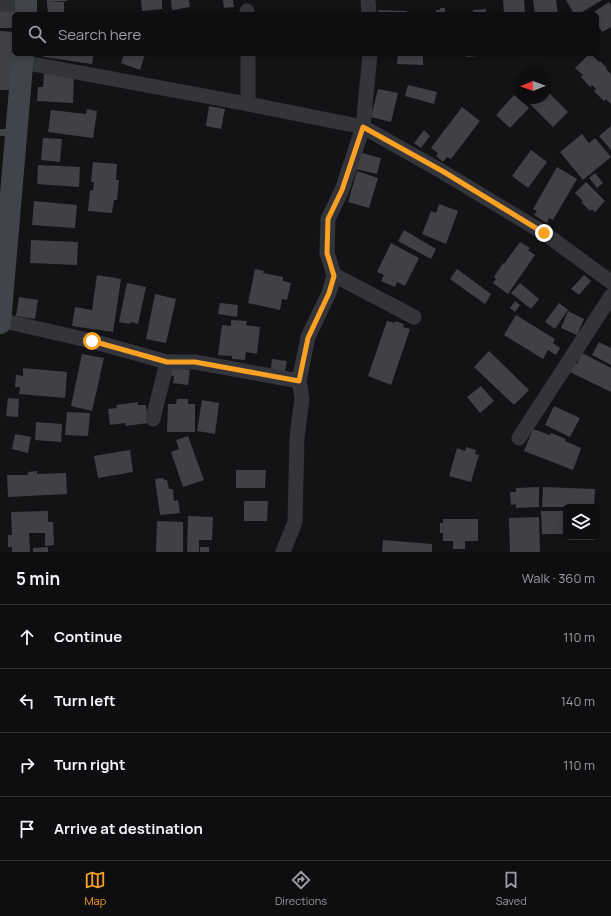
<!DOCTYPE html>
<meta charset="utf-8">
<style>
:root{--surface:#0e0e10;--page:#1c1c1e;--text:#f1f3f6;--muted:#9b9c9f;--line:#2e2e30;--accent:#fba124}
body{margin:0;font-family:Manrope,sans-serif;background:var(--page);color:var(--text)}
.controls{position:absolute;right:12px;bottom:12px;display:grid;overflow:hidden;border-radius:6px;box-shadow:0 2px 6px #0003}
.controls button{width:36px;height:36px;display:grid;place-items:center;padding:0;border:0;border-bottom:1px solid var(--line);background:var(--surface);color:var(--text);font:20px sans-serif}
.compass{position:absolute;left:515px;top:68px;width:36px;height:36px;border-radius:50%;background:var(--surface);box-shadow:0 2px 6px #0003;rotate:269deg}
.stop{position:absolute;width:12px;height:12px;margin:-9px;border:3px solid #fba124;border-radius:50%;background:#fff}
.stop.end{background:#fba124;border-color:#fff;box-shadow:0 1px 4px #0008}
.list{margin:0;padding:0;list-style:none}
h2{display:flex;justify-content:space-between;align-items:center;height:52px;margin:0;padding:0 16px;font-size:17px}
h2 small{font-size:13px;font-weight:400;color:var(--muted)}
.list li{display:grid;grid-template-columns:26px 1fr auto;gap:12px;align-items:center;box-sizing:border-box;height:64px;padding:0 16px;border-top:1px solid var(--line)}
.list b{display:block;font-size:15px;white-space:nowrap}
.list em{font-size:13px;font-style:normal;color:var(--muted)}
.icon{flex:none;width:22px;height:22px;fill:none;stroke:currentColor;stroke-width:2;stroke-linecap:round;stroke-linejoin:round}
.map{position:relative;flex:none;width:611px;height:552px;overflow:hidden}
.search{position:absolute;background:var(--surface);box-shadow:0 2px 6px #0003;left:12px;right:12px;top:12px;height:44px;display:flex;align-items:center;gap:10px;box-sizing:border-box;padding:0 14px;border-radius:6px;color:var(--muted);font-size:15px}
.sheet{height:308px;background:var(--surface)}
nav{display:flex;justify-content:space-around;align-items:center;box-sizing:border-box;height:56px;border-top:1px solid var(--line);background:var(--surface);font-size:11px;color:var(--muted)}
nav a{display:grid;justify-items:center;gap:2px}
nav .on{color:var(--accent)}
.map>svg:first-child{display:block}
</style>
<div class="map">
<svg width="611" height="552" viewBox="0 0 611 552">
<rect width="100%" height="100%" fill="#131315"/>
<g fill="#3f4145">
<path d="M47 0H67V1L47 2Z"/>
<path d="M141 0H162V9L142 11Z"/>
<path d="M171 0H189L190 7 172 10Z"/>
<path d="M223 0H233L234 7 224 8Z"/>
<path d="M503 0H524L525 14H504Z"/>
<path d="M533 0H556L558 14H535Z"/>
<path d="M566 0H602L579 14H574Z"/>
<path d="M47 2H64V14H48Z"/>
<path d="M609 2 611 5V27L602 32 597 24V14H591Z"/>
<path d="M0 8H18V14H14V28H0Z"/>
<path d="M440 8H445V14H436V10H440Z"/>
<path d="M486 9V14H473V10Z"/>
<path d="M378 10 407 11V14H378Z"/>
<path d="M0 31 14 32V90H0Z"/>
<path d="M44 54H94L92 64 43 57Z"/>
<path d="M124 54H145L140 70 121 63Z"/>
<path d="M398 54H423V65L397 64Z"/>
<path d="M467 54H489V55L467 57Z"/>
<path d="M589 54H591L599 62 600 61 607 68 606 69 611 74V104L606 99 604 101 594 91 596 89 592 85 590 87 581 77 583 75 575 68Z"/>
<path d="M44 73 74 75 73 103 37 101 38 87H43Z"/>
<path d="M408 85 437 92 434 104 405 96Z"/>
<path d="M378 89 398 93 391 122 371 117Z"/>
<path d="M545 89 568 112 553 127 524 98H545Z"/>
<path d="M514 95 529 108 510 128 496 115Z"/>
<path d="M209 106 225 109 221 129 206 126Z"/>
<path d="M462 107 480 121 451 159 447 157 443 162 436 156 438 153 431 148Z"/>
<path d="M87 109 97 111 93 138 48 132 51 110 86 114Z"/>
<path d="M611 126V150L599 136Z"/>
<rect x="0" y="129" width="8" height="7"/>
<path d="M424 130 430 136 421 148 414 143Z"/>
<path d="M582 134 589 143 595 138 611 157 583 180 560 152Z"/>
<path d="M43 138 62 139 60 162 41 160Z"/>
<path d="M531 150 547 162 528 188 512 176Z"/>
<path d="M358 152 381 158 377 174 351 168Z"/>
<path d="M93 162 117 164 116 180H119L117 200H114L112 213 88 211 90 190 93 191 94 182H91Z"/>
<path d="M38 165 80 167 79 187 37 184Z"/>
<path d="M557 167 577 179 553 220 549 218 547 223 534 215 537 211 533 209Z"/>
<path d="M357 171 378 178 369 208 348 202Z"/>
<path d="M595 173 603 183 597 188 589 178Z"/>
<path d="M586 182 605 201 595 212 592 209 590 211 581 202 583 201 575 193Z"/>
<path d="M34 201 77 205 75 228 32 225Z"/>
<path d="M439 204 458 211 446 244 422 234 431 211 436 213Z"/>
<path d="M404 230 436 249 431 259 398 241Z"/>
<path d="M31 240 78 242 77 265 30 263Z"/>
<path d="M520 242 530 248 528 250 535 255 508 294 493 283 496 279 494 277 503 263 504 264Z"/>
<path d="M391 243 419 258 405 286 397 282 395 287 381 281 384 275 377 272Z"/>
<path d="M255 269 264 271 263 273 283 277V281L291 283 287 300 282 299 280 310 248 303Z"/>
<path d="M457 269 491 294 485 304 450 279Z"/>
<path d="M97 275 121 279 113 332 72 326 75 307 92 310Z"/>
<path d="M584 275 591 281 579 295 571 289Z"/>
<path d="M127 283 146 287 138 324 131 322 130 324 119 322Z"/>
<path d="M520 283 539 299 531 309 511 293Z"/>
<path d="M155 294 176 299 166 343 146 339Z"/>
<path d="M19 297 38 300 35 319 16 316Z"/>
<path d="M515 301 520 305 515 312 510 308Z"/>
<path d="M220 303 238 305 237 317 218 314Z"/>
<path d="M559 303 568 310 555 329 545 322Z"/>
<path d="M568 311 584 319 577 335 561 328Z"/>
<path d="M516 315 555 339 553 343 560 348 556 355 548 350 543 359 504 335Z"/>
<path d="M231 320 247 321 246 325 260 327 257 354 246 352 245 360 232 359V356L218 355 222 325 231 326Z"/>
<path d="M387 321 395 323V321L404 324 403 327 410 329 391 385 368 376Z"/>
<path d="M599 342 611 348V365L592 355Z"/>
<path d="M489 351 529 390 514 405 474 367Z"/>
<path d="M582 353 611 368V392L570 372 575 363 577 364Z"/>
<path d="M82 354 104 358 92 411 71 406Z"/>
<path d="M272 359 287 361 285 371 271 369Z"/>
<path d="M173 367 190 370 188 385 173 383 174 376H171Z"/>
<path d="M23 368 67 372 65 398 19 394 20 387H15L16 375 23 376Z"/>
<path d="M481 386 494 401 480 413 467 397Z"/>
<path d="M8 398 19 399 18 417 6 416Z"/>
<path d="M177 399H188V404H195V432H167L168 404H176Z"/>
<path d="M202 400 219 403 215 434 197 431Z"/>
<path d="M138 402V405H146L148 423 126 426 125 423 110 425 108 409 117 408 116 405Z"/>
<path d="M554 406 580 418 570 437 545 425Z"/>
<path d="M67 412 90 413 88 436 65 435Z"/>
<path d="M36 422 62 424 61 442 35 440Z"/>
<path d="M533 429 550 435 551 433 566 439 565 441 581 448 573 470 524 451Z"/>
<path d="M15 434 31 437 28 453 12 449Z"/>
<path d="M188 436 204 480 183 487 171 452 179 449 176 440Z"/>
<path d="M466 447 476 450 475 454 479 455 471 482 449 476 457 448 465 451Z"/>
<path d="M130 450 133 472 98 478 94 456Z"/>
<path d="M236 470H266L265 488H236Z"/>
<path d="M37 471V474L66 473 67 494 8 497 7 475H28V472Z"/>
<path d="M163 478 164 480H167L169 489H173L174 501 178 500 180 513 160 515 155 479Z"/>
<path d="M539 487V507L516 508V504L511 505 510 492H516V488Z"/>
<path d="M543 487 595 489 594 507H542Z"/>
<path d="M244 501H268L267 521H244Z"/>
<path d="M48 511V522H53L54 545 45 546V533H29L30 552H12V547H8V535H12L11 512Z"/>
<path d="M541 511H566V534H542Z"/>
<path d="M188 516 213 517 212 540H199V552H187Z"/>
<path d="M539 517 540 552H510L509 518Z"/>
<path d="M443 519H478V541H465V549H453V541H443V533H440V523H443Z"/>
<path d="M157 521 183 522V552H156Z"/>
<path d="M383 540 432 544V552H382Z"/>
<path d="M48 547V552H33V548Z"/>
<rect x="200" y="547" width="9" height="5"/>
</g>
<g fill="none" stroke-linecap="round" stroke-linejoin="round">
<g stroke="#33353a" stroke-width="15">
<path d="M368 0 369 14"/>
<path d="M0 4 26 5"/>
<path d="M247 11V14"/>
<path d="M248 54V104"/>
<path d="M22 62 248 104 363 127 443 172 544 233 611 282"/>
<path d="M334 275 414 317"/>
<path d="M0 320 92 341 167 362H195L299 381 308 337 329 293 334 275 327 253 328 219 342 190 363 127 370 54"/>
<path d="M153 419 167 362"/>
<path d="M519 438 611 296"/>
<path d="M283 552 295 522 297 437 302 398 299 381"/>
</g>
<g stroke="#41444a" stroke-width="22">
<path d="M26 0V14"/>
<path d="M0 323 23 54"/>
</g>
</g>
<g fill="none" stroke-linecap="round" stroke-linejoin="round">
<path stroke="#fba124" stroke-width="5" d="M92 341 167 362H195L299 381 308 338 329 293 334 276 327 253 328 219 342 190 363 127 444 172 544 233"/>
</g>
</svg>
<div class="controls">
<button><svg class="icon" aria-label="layers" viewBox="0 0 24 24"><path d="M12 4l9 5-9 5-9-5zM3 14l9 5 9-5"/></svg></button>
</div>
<svg class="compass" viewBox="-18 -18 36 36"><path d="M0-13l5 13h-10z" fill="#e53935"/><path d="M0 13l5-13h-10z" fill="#9b9c9f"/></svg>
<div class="stop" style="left:92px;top:341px"></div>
<div class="stop end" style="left:544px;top:233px"></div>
<div class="search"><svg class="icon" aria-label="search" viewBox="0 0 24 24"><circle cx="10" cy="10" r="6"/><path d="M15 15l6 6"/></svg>Search here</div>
</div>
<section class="sheet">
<h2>5 min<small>Walk · 360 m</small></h2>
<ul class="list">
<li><svg class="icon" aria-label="ahead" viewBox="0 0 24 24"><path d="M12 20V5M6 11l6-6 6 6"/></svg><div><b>Continue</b></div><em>110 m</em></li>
<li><svg class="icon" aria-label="left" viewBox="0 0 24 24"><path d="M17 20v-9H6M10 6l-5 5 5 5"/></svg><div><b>Turn left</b></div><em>140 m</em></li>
<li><svg class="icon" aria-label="right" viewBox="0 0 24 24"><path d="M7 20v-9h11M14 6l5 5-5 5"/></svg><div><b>Turn right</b></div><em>110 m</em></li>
<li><svg class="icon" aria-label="arrive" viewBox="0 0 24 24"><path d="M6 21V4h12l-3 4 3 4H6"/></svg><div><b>Arrive at destination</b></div></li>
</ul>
</section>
<nav>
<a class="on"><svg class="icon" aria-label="map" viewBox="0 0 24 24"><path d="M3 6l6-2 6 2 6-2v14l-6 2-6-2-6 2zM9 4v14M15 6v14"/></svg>Map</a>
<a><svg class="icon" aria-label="directions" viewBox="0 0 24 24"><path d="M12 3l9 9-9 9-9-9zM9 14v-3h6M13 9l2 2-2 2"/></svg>Directions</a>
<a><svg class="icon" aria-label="saved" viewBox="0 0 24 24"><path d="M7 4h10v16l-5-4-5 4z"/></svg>Saved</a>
</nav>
